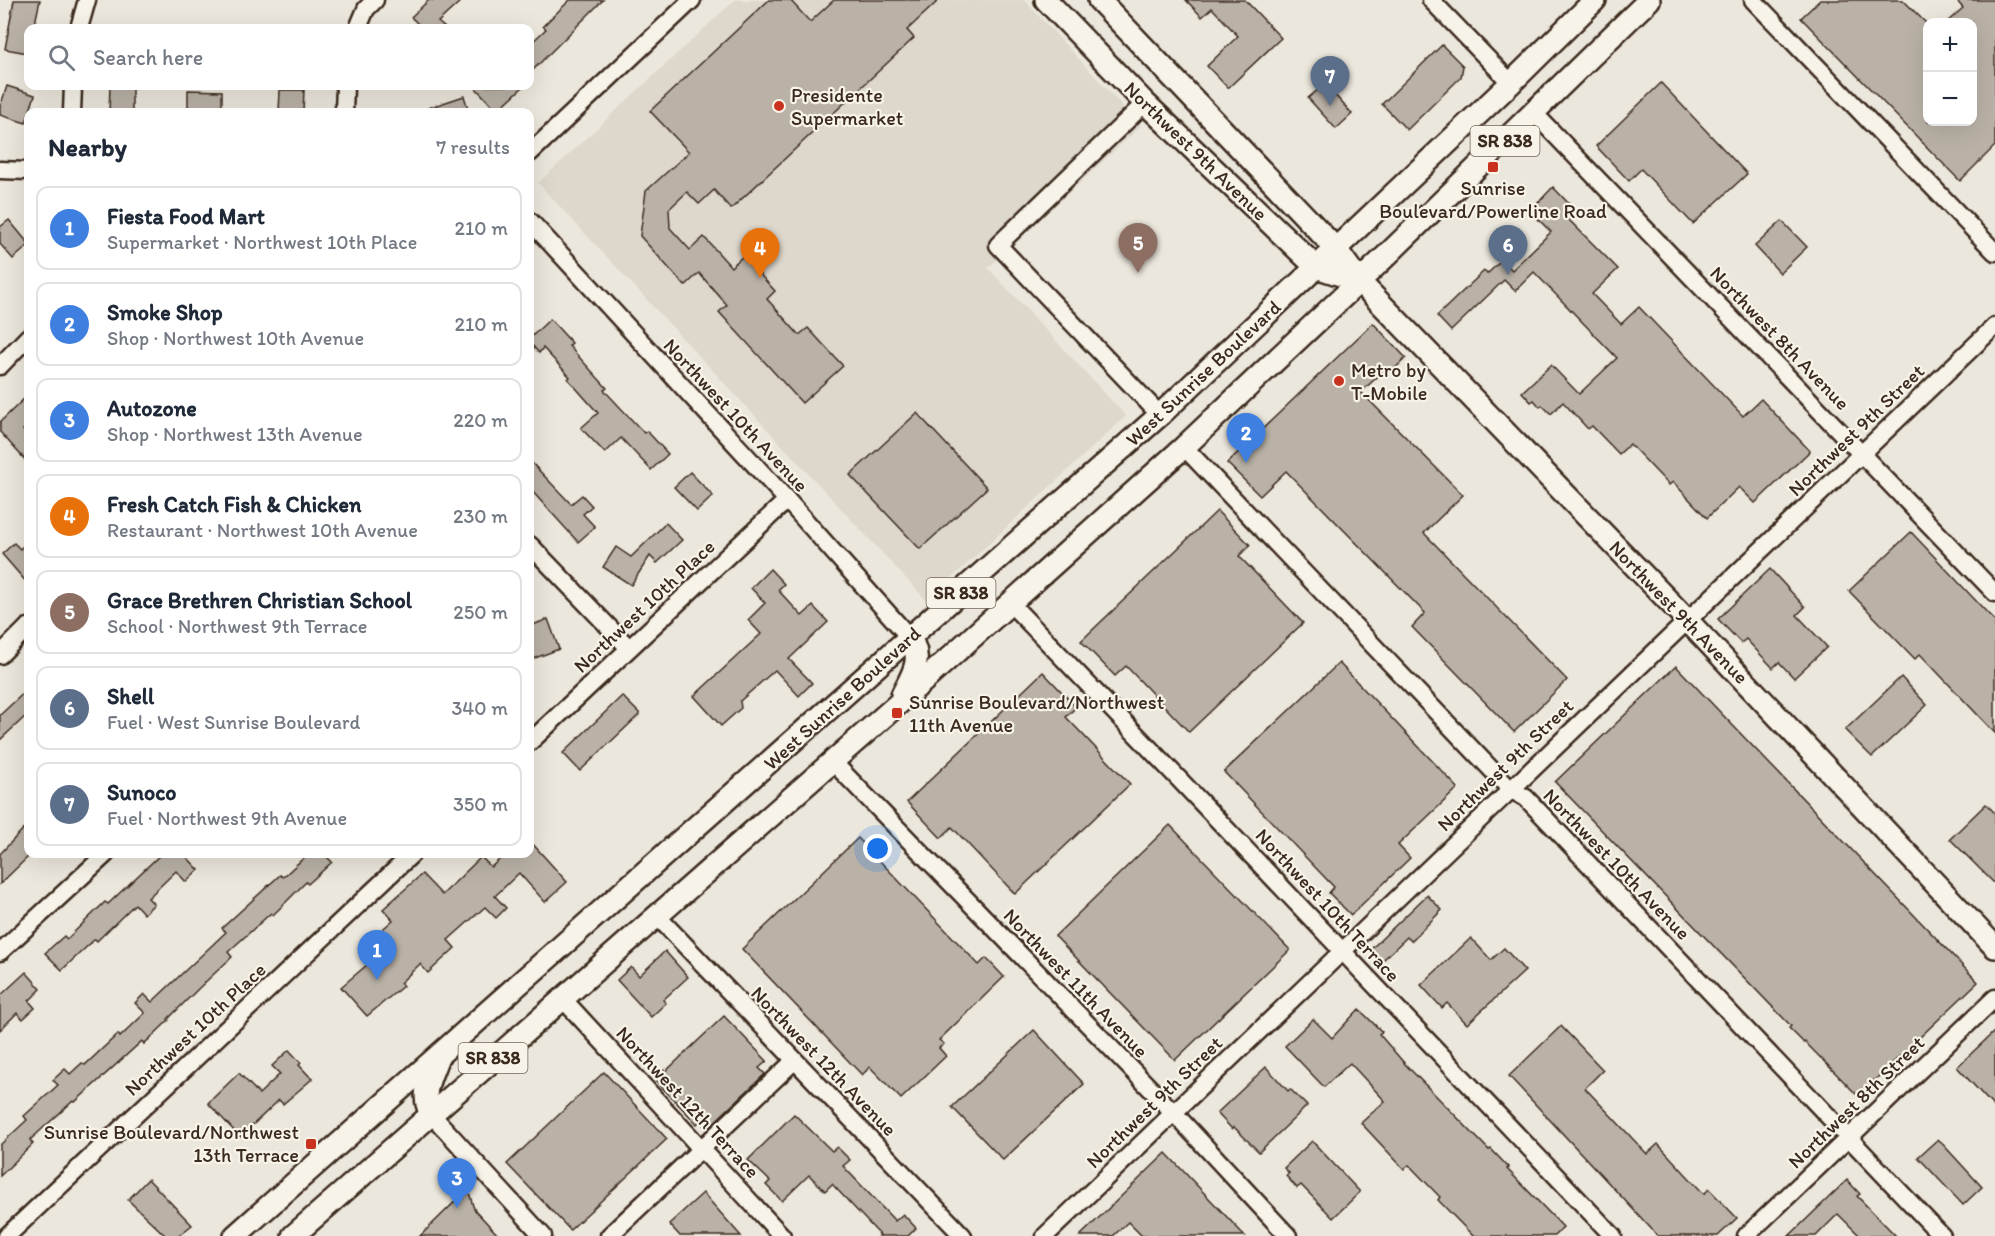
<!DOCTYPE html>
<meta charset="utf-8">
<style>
:root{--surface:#fff;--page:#f6f6f7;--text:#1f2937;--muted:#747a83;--line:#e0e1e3;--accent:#2563eb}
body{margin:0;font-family:Itim,sans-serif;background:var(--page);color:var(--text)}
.controls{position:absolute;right:18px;top:18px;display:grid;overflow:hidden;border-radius:12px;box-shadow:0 6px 24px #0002}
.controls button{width:54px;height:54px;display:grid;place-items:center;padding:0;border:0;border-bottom:2px solid var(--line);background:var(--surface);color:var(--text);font:30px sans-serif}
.you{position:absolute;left:878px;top:849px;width:21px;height:21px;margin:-15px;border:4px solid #fff;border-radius:50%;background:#1a73e8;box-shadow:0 0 0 9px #1a73e833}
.badge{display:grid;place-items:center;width:39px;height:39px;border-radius:50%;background:var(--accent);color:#fff;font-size:20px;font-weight:700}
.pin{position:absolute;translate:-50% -50px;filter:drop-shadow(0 2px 3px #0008)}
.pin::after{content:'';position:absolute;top:32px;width:21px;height:18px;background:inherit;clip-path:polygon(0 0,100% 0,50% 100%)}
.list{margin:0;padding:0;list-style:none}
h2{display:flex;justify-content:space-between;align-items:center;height:78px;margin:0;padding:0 24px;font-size:26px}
h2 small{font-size:20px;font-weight:400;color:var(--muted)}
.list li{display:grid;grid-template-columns:39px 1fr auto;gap:18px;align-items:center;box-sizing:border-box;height:84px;margin:0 12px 12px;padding:0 12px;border:2px solid var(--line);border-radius:12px}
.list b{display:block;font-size:22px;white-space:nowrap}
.list p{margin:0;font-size:20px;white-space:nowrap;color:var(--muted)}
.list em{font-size:20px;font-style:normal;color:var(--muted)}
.icon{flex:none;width:33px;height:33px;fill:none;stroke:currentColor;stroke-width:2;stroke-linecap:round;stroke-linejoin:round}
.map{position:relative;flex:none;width:1995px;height:1236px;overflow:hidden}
.search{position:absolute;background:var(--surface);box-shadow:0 6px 24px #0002;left:24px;top:24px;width:510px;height:66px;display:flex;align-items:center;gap:15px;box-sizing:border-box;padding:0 21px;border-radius:12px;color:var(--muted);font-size:22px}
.panel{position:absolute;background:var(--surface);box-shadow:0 6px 24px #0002;left:24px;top:108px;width:510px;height:750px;border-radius:12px}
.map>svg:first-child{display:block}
</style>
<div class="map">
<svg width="1995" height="1236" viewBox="0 0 1995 1236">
<rect width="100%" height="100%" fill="#ece7dc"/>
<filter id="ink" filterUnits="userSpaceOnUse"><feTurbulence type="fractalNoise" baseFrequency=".0167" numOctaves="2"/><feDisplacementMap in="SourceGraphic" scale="12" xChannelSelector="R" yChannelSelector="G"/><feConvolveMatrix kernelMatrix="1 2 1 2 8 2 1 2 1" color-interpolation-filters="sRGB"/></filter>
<g filter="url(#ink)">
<path fill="#ddd7cc" d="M735 0H1024L1141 126 988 268 1126 416 927 601 538 183Z"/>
<g fill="#bab2a7" stroke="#3b2a1e" stroke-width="1.5">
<path d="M14 0H40L34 28H28V53L5 49Z"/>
<path d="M429 0H462L438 22 445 28H422L411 17Z"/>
<path d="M570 0H603L530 73V44L546 29 543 26Z"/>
<path d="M769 0H790L810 22 834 0H939L907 30 914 38 731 209 714 190 699 204 687 192 669 209 670 228 690 250 704 237 731 267 743 256 775 291 767 299 799 335 808 328 843 366 802 403 719 312 727 305 699 273 685 286 640 236 646 191 689 152 650 111Z"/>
<path d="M1186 0H1245L1281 38 1228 88 1207 66 1238 36 1212 8 1202 17Z"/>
<path d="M1820 0H1903L1928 25V122H1972V22H1947L1963 8 1956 0H1995V146L1960 181 1801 18Z"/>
<path d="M1442 45 1463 66 1461 77 1407 130 1382 104Z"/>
<path d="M1661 83 1747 174 1693 224 1641 169 1629 181 1596 146Z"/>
<path d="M1325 84 1352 114 1336 129 1308 98Z"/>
<path d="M7 86 35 95 26 123 0 115V107Z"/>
<path d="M110 86H132V112H109Z"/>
<path d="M474 86H524L497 111Z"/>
<path d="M188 90 222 91V112H188Z"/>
<path d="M280 90H304L303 112H279Z"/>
<path d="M464 96 469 112H422V110Z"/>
<path d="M1553 187 1572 207 1564 215 1618 269 1592 294 1621 324 1639 307 1743 416 1761 399 1810 451 1755 503 1739 487 1707 518 1673 482 1669 485 1630 444 1619 454 1592 426 1588 429 1563 402 1551 414 1542 405 1540 407 1534 400 1531 402 1522 392 1551 365 1579 394 1617 358 1534 272 1515 291 1504 280 1451 331 1437 316 1484 271 1487 274 1502 260 1512 270 1551 232 1530 211Z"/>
<path d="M9 220 28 243V246L13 259 0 244V227Z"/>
<path d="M1782 221 1807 247 1780 273 1755 246Z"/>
<path d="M550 319 572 343 569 346 607 388 604 390 644 433 647 431 668 454 651 470 621 438 605 453 581 428 598 413 568 379 570 377 543 348 539 353 530 343V338Z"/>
<path d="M1373 323 1406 358 1391 372 1387 368 1361 392 1463 495 1424 533 1567 680 1514 732 1412 627 1425 613 1286 471 1260 496 1227 463Z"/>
<path d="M28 395V425L23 430 28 437V463L0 432V422Z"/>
<path d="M917 413 987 488 920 549 850 475Z"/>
<path d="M530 461 571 504 582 495 592 506 583 514 595 527 578 542 530 489Z"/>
<path d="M690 472 713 496 697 511 674 487Z"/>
<path d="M1217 511 1250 545 1239 556 1303 623 1189 732 1126 666 1115 676 1081 641Z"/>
<path d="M666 523 682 540 657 563 650 556 631 585 603 567 616 547 631 557Z"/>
<path d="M1911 532 1995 621V733L1920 654 1915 659 1849 591Z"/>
<path d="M28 541V584L2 554 14 543 20 549Z"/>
<path d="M770 569 784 584 778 590 802 616 813 606 828 622 789 659 812 683 799 696 775 670 740 701 741 708 721 726 694 696 761 634 748 620 765 603 751 588Z"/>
<path d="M1770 569 1805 607 1797 615 1827 647 1794 678 1779 662 1773 668 1746 639 1741 643 1718 619Z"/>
<path d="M548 619 559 649 530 660V626Z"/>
<path d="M1339 663 1458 788 1398 845 1410 858 1351 915 1329 893 1334 887 1224 772Z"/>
<path d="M1676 666 1978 982 1858 1096 1805 1042 1804 1043 1789 1028 1791 1026 1555 782Z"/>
<path d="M1043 672 1076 707 1066 717 1130 784 1015 894 952 827 941 838 907 802Z"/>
<path d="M1901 677 1927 705 1872 757 1845 730Z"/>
<path d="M28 689V714L0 740V715Z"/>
<path d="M622 696 640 714 580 771 563 753Z"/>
<path d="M1986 804 1995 813V884L1950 839Z"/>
<path d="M28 824V857L0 884V854Z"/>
<path d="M1170 825 1290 950 1175 1060 1055 936Z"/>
<path d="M858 838 979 965 986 958 1004 977 939 1040 944 1044 939 1048 946 1056 901 1099 870 1067 862 1075 742 949Z"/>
<path d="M530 841 567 882 545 902 519 873 495 896 506 908 496 918 485 907 448 940 455 948 428 973 420 964 400 983 403 986 367 1016 341 987 388 947 377 934 393 920 383 909 422 874 442 895 481 857 491 867 506 854H530Z"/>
<path d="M161 854H184L199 870 186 882 176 871 148 898 154 904 144 914 135 904 97 941 95 939 62 970 45 953 64 936 67 939 105 902 108 904Z"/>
<path d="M308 854H324L332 862 308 884 306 882 273 915 271 913 228 952 232 957 199 988 168 1019 169 1020 144 1044 142 1041 75 1102 73 1101 30 1140 33 1144 0 1176V1145L27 1120 24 1116 58 1085 53 1080 65 1069 70 1074 82 1063 85 1065 118 1034 120 1037 145 1013 135 1003 144 994 152 1002 226 932 222 928 280 875 283 877Z"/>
<path d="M1427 895 1442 910 1411 941 1407 937 1381 962 1370 950Z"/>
<path d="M1471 938 1491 960 1504 948 1525 971 1467 1024 1447 1003 1442 1008 1421 985Z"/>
<path d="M665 951 688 977 663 1000 666 1003 651 1017 617 980 631 967 639 976Z"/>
<path d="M26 972 41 989 29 1001 35 1008 23 1019 17 1013 0 1030V996Z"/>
<path d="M1359 1009 1382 1032 1379 1034 1405 1064 1489 1150 1491 1149 1509 1168 1507 1169 1563 1227 1554 1236H1473L1438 1200 1440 1197 1409 1165 1404 1169 1361 1123 1385 1101 1350 1063 1324 1087 1285 1046 1313 1019 1332 1038Z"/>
<path d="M724 1016 767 1061 759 1068 765 1074 707 1129 700 1121 697 1124 654 1079 664 1070 665 1072Z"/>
<path d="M1561 1026 1603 1070 1585 1088 1647 1154 1658 1144 1704 1194 1709 1189 1737 1218 1718 1236H1658L1509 1076Z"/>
<path d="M1034 1030 1084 1084 1003 1160 952 1107Z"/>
<path d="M1995 1031V1108L1957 1067Z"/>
<path d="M289 1050 301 1063 299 1065 312 1079 283 1104 279 1100 240 1137 208 1103 239 1073 259 1094 280 1074 272 1066Z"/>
<path d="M1266 1067 1288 1091 1290 1089 1307 1106 1259 1152 1234 1127 1232 1129 1217 1113Z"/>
<path d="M604 1072 667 1139 570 1230 507 1164Z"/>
<path d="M794 1114 832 1151 837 1147 850 1160 843 1166 895 1221 903 1214 916 1228 908 1236H879L880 1235 832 1184 825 1191 809 1175 782 1201 766 1185 770 1181 748 1160Z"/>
<path d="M1938 1139 1982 1187 1963 1205 1918 1157Z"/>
<path d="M1312 1141 1360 1192 1333 1218 1301 1185 1297 1188 1286 1176 1289 1173 1284 1168Z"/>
<path d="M1166 1153 1245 1236H1142L1128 1222 1113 1236H1080Z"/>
<path d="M148 1179 192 1225 178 1236H166L128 1200Z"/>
<path d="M1847 1180 1860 1194 1857 1196 1896 1236H1860L1838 1214 1816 1236H1789Z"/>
<path d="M468 1189 474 1209 499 1236H420Z"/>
<path d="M703 1193 741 1236H680L669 1224Z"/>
</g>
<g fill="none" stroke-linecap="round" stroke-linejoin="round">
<g stroke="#3b2a1e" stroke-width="21">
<g id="minor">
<path d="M1431 0 1511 83"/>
<path d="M1753 0 1995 252"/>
<path d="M79 28 87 0"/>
<path d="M358 28 366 9 375 0"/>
<path d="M1145 103 998 245 1160 415"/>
<path d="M72 112 73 86"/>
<path d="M344 112 345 86"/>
<path d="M1534 113 1995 593"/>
<path d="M530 153 692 0"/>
<path d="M0 170 28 171"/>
<path d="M530 221 787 500 910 638"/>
<path d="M0 366 28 337"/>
<path d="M1184 447 1510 789 1526 798 1942 1236"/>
<path d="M530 545 629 648"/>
<path d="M1011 604 1177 777 1613 1236"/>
<path d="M0 655 28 627"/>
<path d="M530 742 787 500"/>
<path d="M832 761 1174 1113 1288 1236"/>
<path d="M656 915 963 1236"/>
<path d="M0 952 106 854"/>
<path d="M562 998 782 1236"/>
<path d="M431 1114 543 1236"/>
<path d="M7 1236 412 854"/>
<path d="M609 1236 794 1061"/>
<path d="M1045 1236 1995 326"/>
<path d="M1746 1236 1995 998"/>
</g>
</g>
<g stroke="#3b2a1e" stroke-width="26">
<g id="major">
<path d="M1046 0 1145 103 1316 267 1359 281"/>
<path d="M1099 0 1336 249 1359 281 1687 620 1995 947"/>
<path d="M902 695C912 675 924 659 910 638"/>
<path d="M431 1114C420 1095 430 1078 437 1059"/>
<path d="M235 1236 1160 415 1511 83 1595 0"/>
<path d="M293 1236 898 704 1184 447 1385 257 1649 0"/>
</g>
</g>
<use href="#minor" stroke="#f7f3e8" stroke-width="16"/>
<use href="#major" stroke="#f7f3e8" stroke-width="21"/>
</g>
</g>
<g fill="#c8321e" stroke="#f7f3e8" stroke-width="2">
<circle cx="779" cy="106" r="6"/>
<rect x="1487" y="161" width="12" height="12" rx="3"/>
<circle cx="1339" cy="381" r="6"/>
<rect x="891" y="707" width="12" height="12" rx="3"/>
<rect x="305" y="1138" width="12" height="12" rx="3"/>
</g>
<g text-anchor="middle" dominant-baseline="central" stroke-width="4.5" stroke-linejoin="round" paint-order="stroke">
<g fill="#f7f3e8" stroke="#73665b" stroke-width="1.5">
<rect x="1470.5" y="126" width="69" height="30" rx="4.5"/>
<rect x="926.5" y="578" width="69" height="30" rx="4.5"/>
<rect x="458.5" y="1043" width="69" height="30" rx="4.5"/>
</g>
<g font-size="18" font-weight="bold" fill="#3b2a1e">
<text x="1505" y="141">SR 838</text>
<text x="961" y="593">SR 838</text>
<text x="493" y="1058">SR 838</text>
</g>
<g font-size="20" fill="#3b2a1e" stroke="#f7f3e8" text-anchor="start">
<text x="791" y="95">Presidente<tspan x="791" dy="23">Supermarket</tspan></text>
<text x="1493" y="188" text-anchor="middle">Sunrise<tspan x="1493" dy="23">Boulevard/Powerline Road</tspan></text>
<text x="1351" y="370">Metro by<tspan x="1351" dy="23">T-Mobile</tspan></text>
<text x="909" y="702">Sunrise Boulevard/Northwest<tspan x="909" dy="23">11th Avenue</tspan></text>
<text x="299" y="1132" text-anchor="end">Sunrise Boulevard/Northwest<tspan x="299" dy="23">13th Terrace</tspan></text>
</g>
<g font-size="20" fill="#3b2a1e" stroke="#f7f3e8">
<text transform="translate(1196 151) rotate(44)">Northwest 9th Avenue</text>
<text transform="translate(1780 338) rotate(46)">Northwest 8th Avenue</text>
<text transform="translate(1203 373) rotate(-43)">West Sunrise Boulevard</text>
<text transform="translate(736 415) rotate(47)">Northwest 10th Avenue</text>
<text transform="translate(1856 430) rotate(-44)">Northwest 9th Street</text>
<text transform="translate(644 606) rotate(-43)">Northwest 10th Place</text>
<text transform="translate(1679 612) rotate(46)">Northwest 9th Avenue</text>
<text transform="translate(842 698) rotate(-42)">West Sunrise Boulevard</text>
<text transform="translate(1505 765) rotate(-44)">Northwest 9th Street</text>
<text transform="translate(1617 864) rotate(46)">Northwest 10th Avenue</text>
<text transform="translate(1328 905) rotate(47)">Northwest 10th Terrace</text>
<text transform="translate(1076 983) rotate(46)">Northwest 11th Avenue</text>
<text transform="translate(195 1029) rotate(-43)">Northwest 10th Place</text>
<text transform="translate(824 1061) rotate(46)">Northwest 12th Avenue</text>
<text transform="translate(688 1102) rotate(47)">Northwest 12th Terrace</text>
<text transform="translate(1154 1102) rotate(-44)">Northwest 9th Street</text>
<text transform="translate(1856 1102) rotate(-44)">Northwest 8th Street</text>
</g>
</g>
</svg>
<div class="controls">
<button>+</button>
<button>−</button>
</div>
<div class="you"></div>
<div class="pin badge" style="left:377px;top:980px;background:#3f7fe0">1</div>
<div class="pin badge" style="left:1246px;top:463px;background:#3f7fe0">2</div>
<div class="pin badge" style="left:457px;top:1208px;background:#3f7fe0">3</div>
<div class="pin badge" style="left:760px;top:278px;background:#e8710a">4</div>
<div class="pin badge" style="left:1138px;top:273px;background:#8d6e63">5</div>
<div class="pin badge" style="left:1508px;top:275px;background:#5c6f8a">6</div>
<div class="pin badge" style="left:1330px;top:106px;background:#5c6f8a">7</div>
<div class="search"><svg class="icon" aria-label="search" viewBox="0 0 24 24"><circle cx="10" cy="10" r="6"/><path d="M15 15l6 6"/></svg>Search here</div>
<section class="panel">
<h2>Nearby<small>7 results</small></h2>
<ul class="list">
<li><span class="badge" style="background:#3f7fe0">1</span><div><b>Fiesta Food Mart</b><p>Supermarket · Northwest 10th Place</p></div><em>210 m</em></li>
<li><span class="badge" style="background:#3f7fe0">2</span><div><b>Smoke Shop</b><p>Shop · Northwest 10th Avenue</p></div><em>210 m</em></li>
<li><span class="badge" style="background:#3f7fe0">3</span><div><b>Autozone</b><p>Shop · Northwest 13th Avenue</p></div><em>220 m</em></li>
<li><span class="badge" style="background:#e8710a">4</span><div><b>Fresh Catch Fish &amp; Chicken</b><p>Restaurant · Northwest 10th Avenue</p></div><em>230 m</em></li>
<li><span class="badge" style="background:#8d6e63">5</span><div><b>Grace Brethren Christian School</b><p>School · Northwest 9th Terrace</p></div><em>250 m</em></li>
<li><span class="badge" style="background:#5c6f8a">6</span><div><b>Shell</b><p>Fuel · West Sunrise Boulevard</p></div><em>340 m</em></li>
<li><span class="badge" style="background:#5c6f8a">7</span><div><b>Sunoco</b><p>Fuel · Northwest 9th Avenue</p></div><em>350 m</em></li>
</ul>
</section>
</div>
